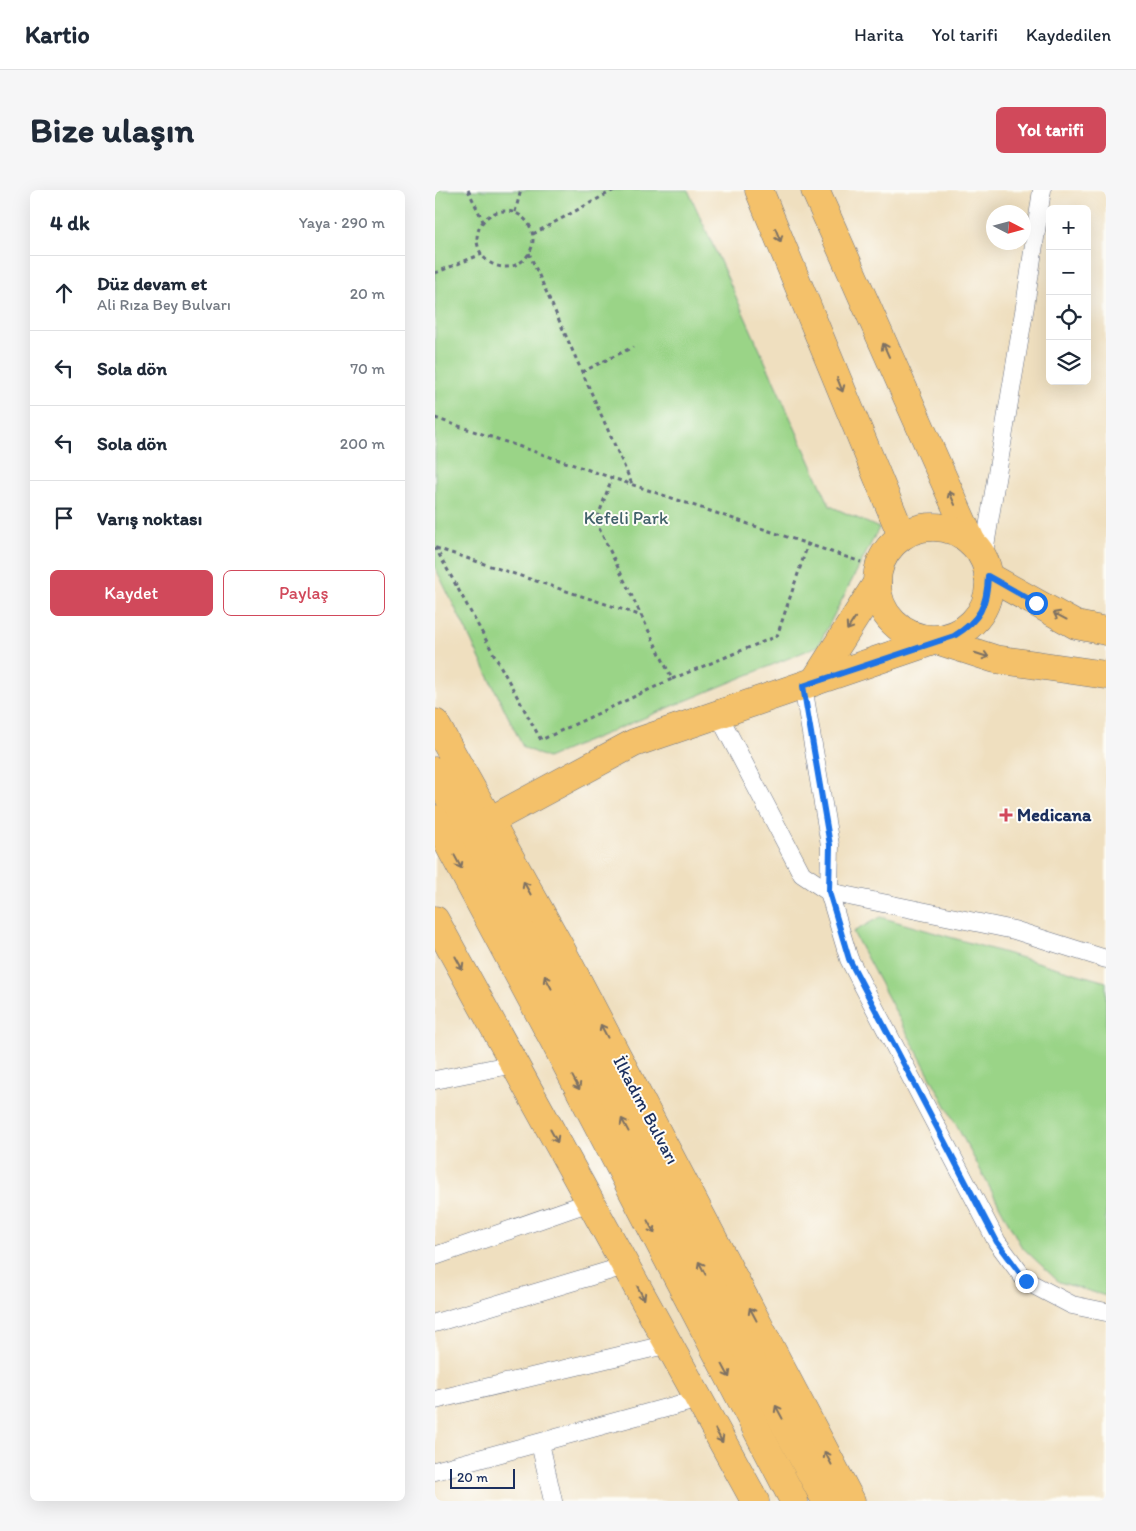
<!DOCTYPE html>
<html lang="tr">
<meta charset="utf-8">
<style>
:root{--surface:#fff;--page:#f6f6f7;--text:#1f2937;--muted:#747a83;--line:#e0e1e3;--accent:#d1495b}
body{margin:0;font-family:Itim,sans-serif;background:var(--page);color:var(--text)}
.controls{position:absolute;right:15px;top:15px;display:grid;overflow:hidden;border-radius:8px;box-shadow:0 5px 20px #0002}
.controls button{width:45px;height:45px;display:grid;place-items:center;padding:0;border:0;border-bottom:1px solid var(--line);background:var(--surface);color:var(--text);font:25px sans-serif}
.compass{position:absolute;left:551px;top:15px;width:45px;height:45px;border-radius:50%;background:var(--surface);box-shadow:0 5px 20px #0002;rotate:96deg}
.scale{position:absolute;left:15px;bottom:12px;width:65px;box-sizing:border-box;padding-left:5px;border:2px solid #1b2f5e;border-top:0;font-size:14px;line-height:18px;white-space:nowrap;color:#1b2f5e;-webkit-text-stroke:4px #fdfcf7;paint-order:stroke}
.stop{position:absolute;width:15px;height:15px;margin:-11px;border:4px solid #1a73e8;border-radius:50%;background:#fff}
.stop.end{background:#1a73e8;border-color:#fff;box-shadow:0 1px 5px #0008}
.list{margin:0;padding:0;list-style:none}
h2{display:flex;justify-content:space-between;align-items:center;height:65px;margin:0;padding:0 20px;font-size:21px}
h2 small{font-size:16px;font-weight:400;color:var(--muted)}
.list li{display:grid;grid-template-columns:32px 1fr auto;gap:15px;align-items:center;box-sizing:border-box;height:75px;padding:0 20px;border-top:1px solid var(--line)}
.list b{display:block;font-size:19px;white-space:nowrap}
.list p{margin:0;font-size:16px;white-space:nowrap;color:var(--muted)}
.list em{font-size:16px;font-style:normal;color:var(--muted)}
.actions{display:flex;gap:10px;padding:15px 20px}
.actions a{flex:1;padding:11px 0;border:1px solid var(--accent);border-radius:8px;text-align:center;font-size:18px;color:var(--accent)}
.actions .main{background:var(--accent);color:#fff}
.icon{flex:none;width:28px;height:28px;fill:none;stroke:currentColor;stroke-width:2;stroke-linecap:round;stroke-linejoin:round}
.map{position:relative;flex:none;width:671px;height:1311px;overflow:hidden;border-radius:8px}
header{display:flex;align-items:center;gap:30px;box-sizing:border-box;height:70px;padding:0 25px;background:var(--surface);border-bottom:1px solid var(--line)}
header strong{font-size:24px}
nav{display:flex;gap:28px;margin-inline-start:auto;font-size:18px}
.intro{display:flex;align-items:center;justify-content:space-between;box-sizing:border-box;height:120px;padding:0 30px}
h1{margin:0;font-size:35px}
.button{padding:12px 22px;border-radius:8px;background:var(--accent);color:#fff;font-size:18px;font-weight:700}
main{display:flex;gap:30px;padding:0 30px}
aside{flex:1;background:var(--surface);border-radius:8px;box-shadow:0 5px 20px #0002}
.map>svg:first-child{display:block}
</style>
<header>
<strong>Kartio</strong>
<nav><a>Harita</a><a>Yol tarifi</a><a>Kaydedilen</a></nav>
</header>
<div class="intro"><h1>Bize ulaşın</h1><a class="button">Yol tarifi</a></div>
<main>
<aside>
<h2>4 dk<small>Yaya · 290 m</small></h2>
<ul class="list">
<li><svg class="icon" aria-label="ahead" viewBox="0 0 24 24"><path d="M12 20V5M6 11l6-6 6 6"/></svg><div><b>Düz devam et</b><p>Ali Rıza Bey Bulvarı</p></div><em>20 m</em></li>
<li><svg class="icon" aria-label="left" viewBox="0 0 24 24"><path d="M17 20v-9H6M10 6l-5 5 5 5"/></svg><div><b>Sola dön</b></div><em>70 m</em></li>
<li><svg class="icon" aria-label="left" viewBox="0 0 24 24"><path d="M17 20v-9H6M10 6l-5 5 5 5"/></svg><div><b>Sola dön</b></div><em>200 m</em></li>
<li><svg class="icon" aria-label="arrive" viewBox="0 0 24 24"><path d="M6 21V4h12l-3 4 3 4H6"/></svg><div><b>Varış noktası</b></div></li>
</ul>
<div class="actions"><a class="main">Kaydet</a><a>Paylaş</a></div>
</aside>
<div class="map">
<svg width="671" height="1311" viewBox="0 0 671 1311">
<rect width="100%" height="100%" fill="#fdfcf7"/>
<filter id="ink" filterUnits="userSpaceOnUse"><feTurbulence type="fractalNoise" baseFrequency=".02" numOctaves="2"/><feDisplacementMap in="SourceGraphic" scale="10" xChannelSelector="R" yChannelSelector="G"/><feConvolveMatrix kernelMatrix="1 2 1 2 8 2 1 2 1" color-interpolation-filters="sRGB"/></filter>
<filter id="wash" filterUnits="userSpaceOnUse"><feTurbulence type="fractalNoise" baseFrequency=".0096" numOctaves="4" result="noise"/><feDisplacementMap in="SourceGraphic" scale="20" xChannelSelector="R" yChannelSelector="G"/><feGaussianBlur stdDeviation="1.12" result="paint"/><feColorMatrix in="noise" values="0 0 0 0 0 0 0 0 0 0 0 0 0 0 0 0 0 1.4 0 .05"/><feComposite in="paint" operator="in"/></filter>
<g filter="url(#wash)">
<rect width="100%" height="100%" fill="#efdfbf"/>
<g fill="#9ad487" stroke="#5a8272">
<path d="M0 0H253L395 316 444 338 383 456 112 568 88 557 0 377Z"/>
<path d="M445 727 671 792V1106L624 1092 586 1056 418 742Z"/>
</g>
</g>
<g filter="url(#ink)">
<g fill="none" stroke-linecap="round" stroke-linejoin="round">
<g stroke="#656d80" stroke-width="19">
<g id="street">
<path d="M548 368 590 116 607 0"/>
<path d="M368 496 395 655 394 702 414 769 562 1052 591 1091 637 1115 671 1122"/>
<path d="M283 524 367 684 394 702 579 740 671 769"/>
<path d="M0 890 79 874"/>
<path d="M0 1066 155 1012"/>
<path d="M0 1133 190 1076"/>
<path d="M0 1210 234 1154"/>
<path d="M105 1253 118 1311"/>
<path d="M0 1281 264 1209"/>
</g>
</g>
<g stroke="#656d80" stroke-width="29">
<g id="primary">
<path d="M324 0 467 346"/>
<path d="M380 0 537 353"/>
<circle cx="498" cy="393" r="56"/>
<path d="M553 386 641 435 671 441"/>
<path d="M379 492 442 393"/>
<path d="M0 533 125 757 416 1311"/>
<path d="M54 631 199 553 501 450 560 469 671 485"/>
<path d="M0 730 320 1311"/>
</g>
</g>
<g stroke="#656d80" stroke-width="29">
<g id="highway">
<path d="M0 581 391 1311"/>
<path d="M0 629 118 849 359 1311"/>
</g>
</g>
<g stroke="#656d80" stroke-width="3" stroke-dasharray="4 4" stroke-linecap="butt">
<path d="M33 0 48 31"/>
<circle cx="70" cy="49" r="28"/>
<path d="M80 22 86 0"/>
<path d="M98 44 179 0"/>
<path d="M94 63 197 294"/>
<path d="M0 83 47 64"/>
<path d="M147 182 198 157"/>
<path d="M0 228 426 372"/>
<path d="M0 357 106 550 237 489 161 332 177 288"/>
<path d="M1 358 207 426"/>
<path d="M237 489 342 446 373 354"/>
</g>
<use href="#street" stroke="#fff" stroke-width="18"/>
<use href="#primary" stroke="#f4c16a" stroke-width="28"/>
<use href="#highway" stroke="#f4c16a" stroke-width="28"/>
</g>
<defs><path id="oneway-shaft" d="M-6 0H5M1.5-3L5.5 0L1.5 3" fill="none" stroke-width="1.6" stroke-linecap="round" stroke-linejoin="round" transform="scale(1.25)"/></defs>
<g stroke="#7d7163">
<use href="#oneway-shaft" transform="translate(343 45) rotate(68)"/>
<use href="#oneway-shaft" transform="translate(451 160) rotate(-114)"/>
<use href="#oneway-shaft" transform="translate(405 195) rotate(68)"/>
<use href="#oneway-shaft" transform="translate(517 308) rotate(-114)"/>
<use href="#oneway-shaft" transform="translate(625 426) rotate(-152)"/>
<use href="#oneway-shaft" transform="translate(416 434) rotate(123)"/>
<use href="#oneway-shaft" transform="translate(547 465) rotate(18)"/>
<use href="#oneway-shaft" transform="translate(23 672) rotate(62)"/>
<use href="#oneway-shaft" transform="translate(92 698) rotate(-119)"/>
<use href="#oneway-shaft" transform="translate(24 773) rotate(61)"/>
<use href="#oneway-shaft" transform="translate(113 792) rotate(-118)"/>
<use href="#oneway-shaft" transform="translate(169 841) rotate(-118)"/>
<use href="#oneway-shaft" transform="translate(141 893) rotate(62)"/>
<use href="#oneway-shaft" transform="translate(190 935) rotate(-118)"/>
<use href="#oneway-shaft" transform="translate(119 946) rotate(61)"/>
<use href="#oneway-shaft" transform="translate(216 1037) rotate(62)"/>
<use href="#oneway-shaft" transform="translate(267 1078) rotate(-118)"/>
<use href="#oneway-shaft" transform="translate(206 1103) rotate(61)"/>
<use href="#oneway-shaft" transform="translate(318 1124) rotate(-118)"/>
<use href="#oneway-shaft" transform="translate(291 1181) rotate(62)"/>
<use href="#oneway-shaft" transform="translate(344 1222) rotate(-118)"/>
<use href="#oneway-shaft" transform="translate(284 1246) rotate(61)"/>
<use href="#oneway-shaft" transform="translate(393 1268) rotate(-118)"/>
</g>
</g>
<g fill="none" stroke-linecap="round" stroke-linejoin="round" filter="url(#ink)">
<path stroke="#1a73e8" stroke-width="6" d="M591 1091 562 1052 414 769 394 702 395 655 368 496 519 446C545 430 552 416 553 386L601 413"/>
</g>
<path fill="#d1495b" stroke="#fdfcf7" stroke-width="2" d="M568.5 617.5h5v5h5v5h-5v5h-5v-5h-5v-5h5z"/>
<g text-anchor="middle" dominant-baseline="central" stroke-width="4" stroke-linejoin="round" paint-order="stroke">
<g font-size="18" fill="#41616a" stroke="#fdfcf7">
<text x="191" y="328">Kefeli Park</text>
</g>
<g font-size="18" font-weight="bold" fill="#1b2f5e" stroke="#fdfcf7" text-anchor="start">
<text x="582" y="625">Medicana</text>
</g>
<g font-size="18" fill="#1b2f5e" stroke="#fdfcf7">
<text transform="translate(211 920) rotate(62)">İlkadım Bulvarı</text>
</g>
</g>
</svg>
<div class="controls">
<button>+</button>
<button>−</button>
<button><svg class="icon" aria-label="locate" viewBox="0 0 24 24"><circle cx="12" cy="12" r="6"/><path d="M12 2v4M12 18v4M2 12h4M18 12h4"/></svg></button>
<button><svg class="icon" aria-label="layers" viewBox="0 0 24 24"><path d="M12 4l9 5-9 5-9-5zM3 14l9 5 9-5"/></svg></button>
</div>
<svg class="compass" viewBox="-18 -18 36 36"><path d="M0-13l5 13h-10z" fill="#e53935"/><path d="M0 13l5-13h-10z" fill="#747a83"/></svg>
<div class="scale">20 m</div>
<div class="stop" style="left:601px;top:413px"></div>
<div class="stop end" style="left:591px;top:1091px"></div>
</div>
</main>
